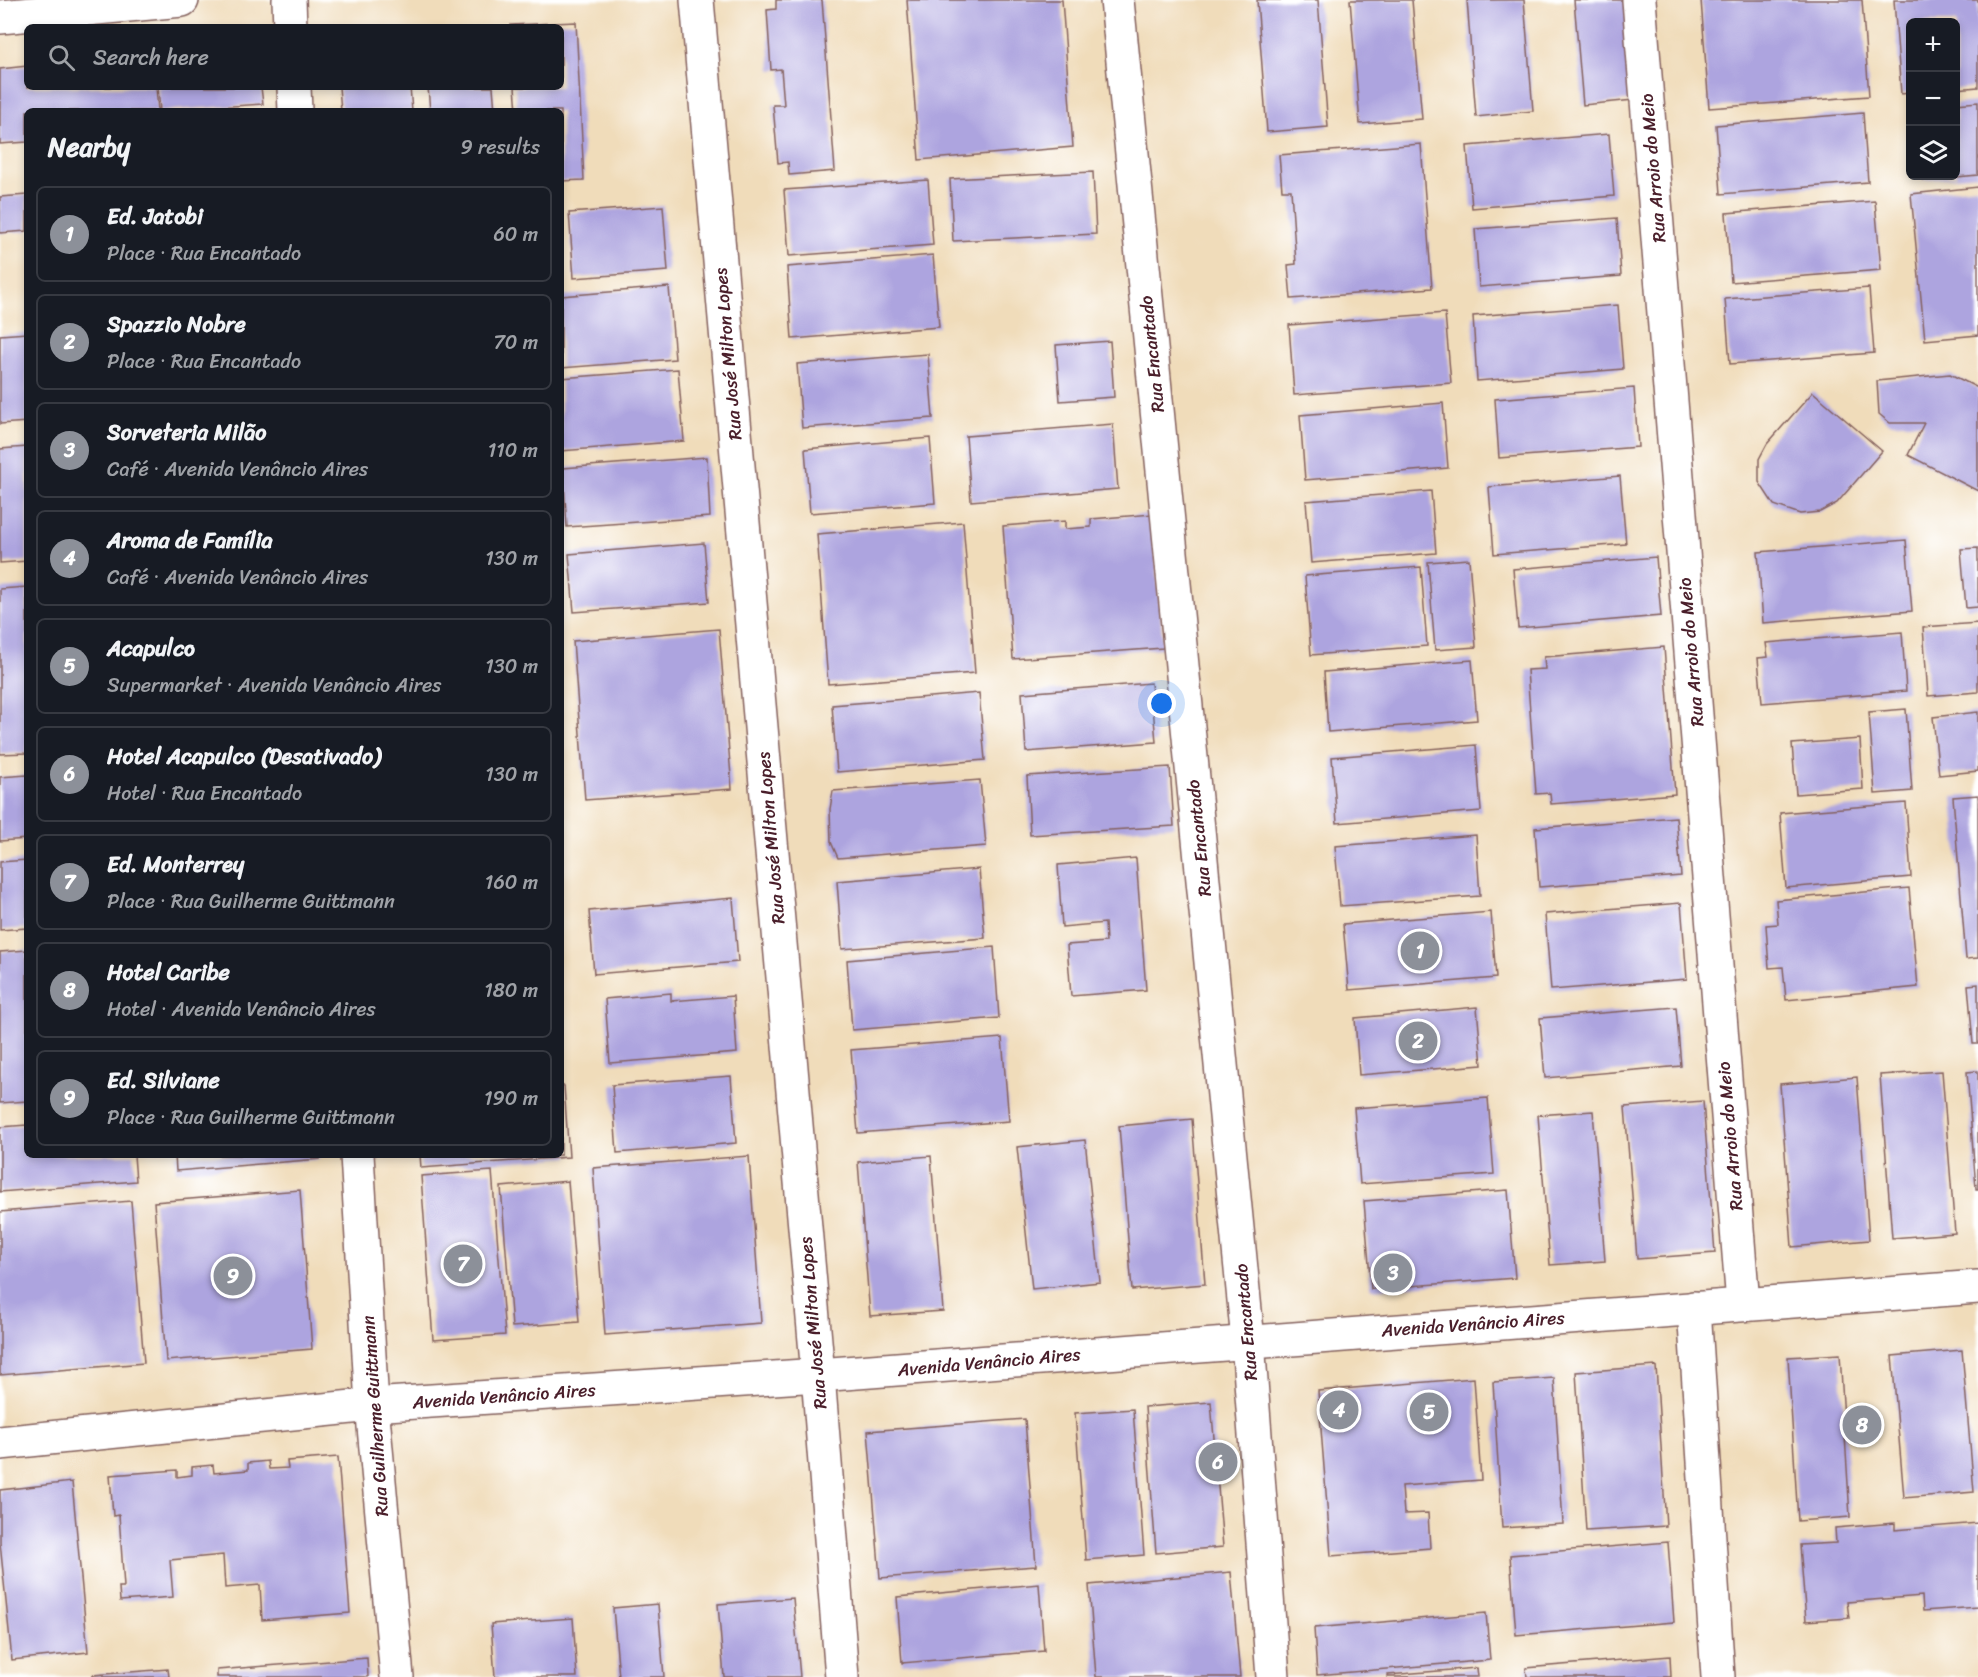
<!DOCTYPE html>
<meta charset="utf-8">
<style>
:root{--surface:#171b24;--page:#20242c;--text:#f1f3f6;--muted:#9ea1a6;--line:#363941;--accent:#8c9099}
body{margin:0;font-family:Sriracha,sans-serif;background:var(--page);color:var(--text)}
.controls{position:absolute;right:18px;top:18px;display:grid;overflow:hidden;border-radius:9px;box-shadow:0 3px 9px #0003}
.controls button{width:54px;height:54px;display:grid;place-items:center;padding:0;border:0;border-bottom:2px solid var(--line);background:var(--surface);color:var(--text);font:30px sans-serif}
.you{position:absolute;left:1162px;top:704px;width:21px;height:21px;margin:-15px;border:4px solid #fff;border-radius:50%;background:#1a73e8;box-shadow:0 0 0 9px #1a73e833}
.badge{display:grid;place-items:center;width:39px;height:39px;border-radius:50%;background:var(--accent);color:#fff;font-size:20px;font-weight:700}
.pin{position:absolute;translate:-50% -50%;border:3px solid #fff;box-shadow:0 2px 6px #0006}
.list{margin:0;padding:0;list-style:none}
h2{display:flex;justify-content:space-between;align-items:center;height:78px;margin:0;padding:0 24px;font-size:26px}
h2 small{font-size:20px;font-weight:400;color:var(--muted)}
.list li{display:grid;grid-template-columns:39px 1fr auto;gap:18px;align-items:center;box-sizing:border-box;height:96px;margin:0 12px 12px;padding:0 12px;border:2px solid var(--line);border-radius:9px}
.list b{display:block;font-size:22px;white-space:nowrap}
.list p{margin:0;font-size:20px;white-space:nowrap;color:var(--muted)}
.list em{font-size:20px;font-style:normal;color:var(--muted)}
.icon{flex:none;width:33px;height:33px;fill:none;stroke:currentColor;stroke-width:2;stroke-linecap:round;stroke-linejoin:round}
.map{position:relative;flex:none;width:1978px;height:1677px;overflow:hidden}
.search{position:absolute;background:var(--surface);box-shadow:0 3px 9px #0003;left:24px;top:24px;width:540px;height:66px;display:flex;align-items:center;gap:15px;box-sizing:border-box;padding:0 21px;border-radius:9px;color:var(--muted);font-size:22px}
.panel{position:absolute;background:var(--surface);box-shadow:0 3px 9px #0003;left:24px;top:108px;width:540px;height:1050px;border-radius:9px}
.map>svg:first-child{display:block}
</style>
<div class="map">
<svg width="1978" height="1677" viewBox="0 0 1978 1677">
<rect width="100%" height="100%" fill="#fff"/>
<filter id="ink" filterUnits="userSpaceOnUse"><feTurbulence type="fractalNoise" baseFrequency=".0167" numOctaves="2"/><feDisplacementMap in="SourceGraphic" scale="12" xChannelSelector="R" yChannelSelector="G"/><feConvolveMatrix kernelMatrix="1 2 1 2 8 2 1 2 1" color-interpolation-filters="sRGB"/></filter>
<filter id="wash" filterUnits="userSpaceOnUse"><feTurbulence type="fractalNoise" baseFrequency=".008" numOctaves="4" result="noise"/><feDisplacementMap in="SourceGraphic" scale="24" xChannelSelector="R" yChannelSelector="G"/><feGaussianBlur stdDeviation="1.35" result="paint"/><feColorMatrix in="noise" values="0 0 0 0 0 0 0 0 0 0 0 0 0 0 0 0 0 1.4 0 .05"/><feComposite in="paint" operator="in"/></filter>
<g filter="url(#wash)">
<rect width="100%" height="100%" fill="#f0dcba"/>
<g id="blocks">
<g fill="#ada4df">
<path d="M776 0H822L835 171 789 175 788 162 778 163 773 105H784L781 69 771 70 767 10 776 9Z"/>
<path d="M907 0H1062L1073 147 919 160Z"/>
<path d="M1257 0H1318L1328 127 1267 132Z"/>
<path d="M1350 0H1412L1422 119 1360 124Z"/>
<path d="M1467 0H1524L1533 111 1476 117Z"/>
<path d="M1574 0H1635L1644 99 1583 105Z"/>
<path d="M1701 0H1862L1869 96 1709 108Z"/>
<path d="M1894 0H1978V87L1956 89V22H1910V93L1901 94Z"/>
<path d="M576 22 584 180 561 181V111H517L515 87H561V27L510 25Z"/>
<path d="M27 66V87H156L158 111H27V142L0 144V69Z"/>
<path d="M158 87H261L263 104 160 111Z"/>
<path d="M339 87H410L412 111H341Z"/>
<path d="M428 87H493L495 111H430Z"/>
<path d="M1978 102V175L1924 180 1923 176H1956V104Z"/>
<path d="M1863 113 1868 182 1721 194 1716 125Z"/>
<path d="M1609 134 1614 196 1472 208 1467 146Z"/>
<path d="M1421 144 1432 288 1291 299 1288 265 1296 264 1291 190H1282L1279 155Z"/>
<path d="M1093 172 1096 234 953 241 950 179Z"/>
<path d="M928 180 933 245 789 256 784 190Z"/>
<path d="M1978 187V335L1925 340 1911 194Z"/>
<path d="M27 195V231L0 233V197Z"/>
<path d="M1875 201 1881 270 1731 282 1726 213Z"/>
<path d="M663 206 668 271 574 278 569 213Z"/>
<path d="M1617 218 1621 276 1479 287 1475 229Z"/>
<path d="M933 255 939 327 792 339 787 267Z"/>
<path d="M669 287 675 359 561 368V296Z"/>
<path d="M1869 288 1874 353 1730 364 1725 299Z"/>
<path d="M1618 305 1623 369 1477 381 1473 316Z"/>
<path d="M1445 313 1451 383 1294 395 1289 325Z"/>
<path d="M27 333V422L0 424V335Z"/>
<path d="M1110 341 1114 397 1060 401 1056 345Z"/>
<path d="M928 354 933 418 802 428 797 364Z"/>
<path d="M678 369 684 441 561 451V378Z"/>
<path d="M1950 374 1978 388V491L1908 455 1924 423H1890L1879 414 1877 381Z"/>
<path d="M1634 388 1638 447 1499 458 1495 399Z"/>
<path d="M1813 392 1882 451 1837 503 1820 512 1800 514 1774 505 1759 482V459L1767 444Z"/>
<path d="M1443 403 1448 468 1305 480 1300 415Z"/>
<path d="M1113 424 1118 489 971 501 966 436Z"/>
<path d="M930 438 935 503 810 513 805 449Z"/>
<path d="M27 447V561L0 563V449Z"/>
<path d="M707 457 710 517 567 527 563 468Z"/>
<path d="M1620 476 1626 544 1494 554 1489 487Z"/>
<path d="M1431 491 1436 553 1311 563 1306 501Z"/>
<path d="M1153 514 1163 648 1013 659 1003 526 1065 521V529L1091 527V519Z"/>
<path d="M963 522 975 673 828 684 817 534Z"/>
<path d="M1906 540 1912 611 1763 623 1758 552Z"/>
<path d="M704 543 709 602 574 612 569 554Z"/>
<path d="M1978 548V607L1966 608 1961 549Z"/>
<path d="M1656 557 1661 616 1518 628 1513 569Z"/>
<path d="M1469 559 1476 647 1435 650 1428 562Z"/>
<path d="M1421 567 1427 646 1311 655 1305 576Z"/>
<path d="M27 587V753L0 754V589Z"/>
<path d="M1978 623V692L1928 696 1923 627Z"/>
<path d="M719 629 732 789 585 800 573 641Z"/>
<path d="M1902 632 1906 691 1762 703 1758 658 1768 657 1766 643Z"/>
<path d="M1664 647 1675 794 1551 804 1550 793 1536 794 1527 670 1545 669 1544 657Z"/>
<path d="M1472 660 1477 720 1328 732 1324 672Z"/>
<path d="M1151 683 1156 742 1026 752 1022 693Z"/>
<path d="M979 693 985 760 837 772 832 705Z"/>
<path d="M1906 709 1912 791 1875 794 1869 712Z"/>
<path d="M1978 712V771L1939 775 1933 717Z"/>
<path d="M1860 739 1863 789 1796 794 1792 744Z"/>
<path d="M1476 745 1481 811 1337 823 1332 757Z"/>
<path d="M1170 767 1174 826 1030 835 1027 776Z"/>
<path d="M27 775V839L0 841V777Z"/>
<path d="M980 780 986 846 838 858 831 842 830 809 833 791Z"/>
<path d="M1978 795V958L1966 959 1953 797Z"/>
<path d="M1906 803 1911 877 1786 888 1780 813Z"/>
<path d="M1676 817 1681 876 1539 887 1535 828Z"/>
<path d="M1476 835 1480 896 1340 906 1335 846Z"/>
<path d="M1136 858 1146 990 1071 996 1067 945 1106 942 1105 923 1062 927 1058 865Z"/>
<path d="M27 860V928L0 930V862Z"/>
<path d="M979 869 985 938 842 949 837 881Z"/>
<path d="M1909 888 1918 987 1786 1000 1783 967 1769 968 1766 925 1778 924 1776 900Z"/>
<path d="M733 898 738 962 594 974 589 911Z"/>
<path d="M1681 903 1687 979 1551 990 1545 914Z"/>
<path d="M1491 912 1496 978 1349 990 1343 924Z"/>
<path d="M994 947 999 1018 852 1030 847 960Z"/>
<path d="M27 950V1101L0 1103V952Z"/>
<path d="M1978 984V1044H1973L1968 985Z"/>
<path d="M671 993V1001L733 996 737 1053 610 1063 605 999Z"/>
<path d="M1477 1007 1482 1065 1359 1075 1355 1018Z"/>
<path d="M1676 1007 1681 1066 1545 1078 1540 1018Z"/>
<path d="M1002 1038 1009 1121 858 1133 851 1050Z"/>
<path d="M1942 1071 1955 1233 1892 1238 1880 1075Z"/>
<path d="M1978 1071V1189H1976L1967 1072Z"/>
<path d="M731 1076 736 1143 617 1153 612 1085Z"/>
<path d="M1857 1077 1869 1240 1792 1247 1780 1084Z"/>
<path d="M561 1086H564L569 1157 421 1168 420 1155H561Z"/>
<path d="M1488 1098 1494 1174 1360 1184 1354 1108Z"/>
<path d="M1703 1101 1715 1253 1637 1259 1625 1107Z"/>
<path d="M1593 1111 1605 1261 1550 1265 1538 1115Z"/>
<path d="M1192 1119 1205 1284 1132 1290 1119 1126Z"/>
<path d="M27 1125V1155H134L136 1181 0 1192V1127Z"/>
<path d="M1085 1140 1100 1282 1032 1289 1017 1147Z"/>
<path d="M175 1155H319L320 1159 176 1171Z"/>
<path d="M749 1156 761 1323 605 1335 593 1168Z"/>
<path d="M931 1156 943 1311 870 1316 858 1162Z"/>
<path d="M492 1171 505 1335 433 1340 421 1176Z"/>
<path d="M568 1181 579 1322 512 1327 501 1187Z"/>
<path d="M300 1190 312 1349 166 1361 154 1202Z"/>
<path d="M1508 1190 1515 1278 1371 1289 1364 1201Z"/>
<path d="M131 1201 144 1363 0 1375V1212Z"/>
<path d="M1962 1350 1974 1492 1904 1498 1892 1356Z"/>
<path d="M1840 1354 1850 1517 1798 1521 1788 1357Z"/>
<path d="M1656 1366 1666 1526 1586 1531 1576 1372Z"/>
<path d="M1474 1378 1481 1480 1402 1486 1404 1514 1428 1513 1430 1548 1331 1556 1318 1391Z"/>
<path d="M1554 1378 1563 1524 1502 1528 1493 1382Z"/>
<path d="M1211 1402 1223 1547 1156 1553 1145 1407Z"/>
<path d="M1133 1409 1144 1555 1086 1560 1075 1413Z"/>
<path d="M1025 1419 1036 1566 880 1578 868 1431Z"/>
<path d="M338 1457 350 1613 262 1620 260 1585 225 1588 223 1555 170 1560 173 1597 120 1601 119 1587H124L119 1515 113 1516 110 1475 177 1470V1477L192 1475V1467L213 1465 214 1473 248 1470V1463L268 1461 269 1469 288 1468 287 1461Z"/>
<path d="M72 1482 88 1652 12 1660 0 1543V1490Z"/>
<path d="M1895 1523V1530L1978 1523V1607L1923 1611 1922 1596 1847 1602 1849 1618 1806 1621 1800 1545 1836 1543 1835 1528Z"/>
<path d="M1668 1542 1674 1622 1516 1635 1510 1555Z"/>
<path d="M1231 1572 1240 1677H1096L1089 1585Z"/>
<path d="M1039 1584 1044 1651 902 1663 897 1597Z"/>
<path d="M793 1598 800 1677H724L718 1604Z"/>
<path d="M658 1604 664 1677H619L613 1608Z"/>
<path d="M1486 1613 1490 1660 1317 1675 1314 1628Z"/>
<path d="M573 1618 577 1677H495L491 1624Z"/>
<path d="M1670 1656 1671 1677H1527L1526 1668Z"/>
<path d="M367 1658 368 1677H217V1670Z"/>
<path d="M1477 1668 1478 1677H1388V1675Z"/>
<path d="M168 1669 169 1677H93V1675Z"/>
</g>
</g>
</g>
<g filter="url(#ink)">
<use href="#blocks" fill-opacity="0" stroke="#84615d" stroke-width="1.5"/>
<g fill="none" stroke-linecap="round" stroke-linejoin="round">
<g stroke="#84615d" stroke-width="36">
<g id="street">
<path d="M289 0 290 27"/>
<path d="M697 0 818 1375 842 1677"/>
<path d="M1117 0 1248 1341 1273 1677"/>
<path d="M1639 0 1743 1304"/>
<path d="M294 87 295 111"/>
<path d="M357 1155 372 1405 397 1677"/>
<path d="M1694 1308 1718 1677"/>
</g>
</g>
<g stroke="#84615d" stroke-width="36">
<g id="secondary">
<path d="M0 17 182 0"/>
<path d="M0 1443 372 1405 818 1375 1978 1287"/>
</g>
</g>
<use href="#street" stroke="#fff" stroke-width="33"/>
<use href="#secondary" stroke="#fff" stroke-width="33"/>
</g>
</g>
<g text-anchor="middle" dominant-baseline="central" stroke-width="6" stroke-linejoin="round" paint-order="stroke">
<g font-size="18" fill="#4a1f2b" stroke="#fff">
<text transform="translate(1653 168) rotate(-95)">Rua Arroio do Meio</text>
<text transform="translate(728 354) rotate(-95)">Rua José Milton Lopes</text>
<text transform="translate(1152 354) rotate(-96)">Rua Encantado</text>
<text transform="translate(1691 652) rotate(-95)">Rua Arroio do Meio</text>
<text transform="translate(771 838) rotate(-95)">Rua José Milton Lopes</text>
<text transform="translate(1199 838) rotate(-96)">Rua Encantado</text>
<text transform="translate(1730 1136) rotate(-95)">Rua Arroio do Meio</text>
<text transform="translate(1246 1322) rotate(-95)">Rua Encantado</text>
<text transform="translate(813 1323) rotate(-95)">Rua José Milton Lopes</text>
<text transform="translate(1473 1324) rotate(-4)">Avenida Venâncio Aires</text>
<text transform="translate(989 1362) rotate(-5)">Avenida Venâncio Aires</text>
<text transform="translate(504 1396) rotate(-4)">Avenida Venâncio Aires</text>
<text transform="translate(375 1416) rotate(-94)">Rua Guilherme Guittmann</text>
</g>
</g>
</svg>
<div class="controls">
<button>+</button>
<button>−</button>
<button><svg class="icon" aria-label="layers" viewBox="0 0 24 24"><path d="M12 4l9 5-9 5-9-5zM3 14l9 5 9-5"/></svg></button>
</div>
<div class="you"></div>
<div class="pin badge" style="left:1420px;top:951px">1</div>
<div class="pin badge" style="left:1418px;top:1041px">2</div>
<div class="pin badge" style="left:1393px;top:1273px">3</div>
<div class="pin badge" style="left:1339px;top:1410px">4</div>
<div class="pin badge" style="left:1429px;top:1412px">5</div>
<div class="pin badge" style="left:1218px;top:1462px">6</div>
<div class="pin badge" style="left:463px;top:1264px">7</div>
<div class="pin badge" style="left:1862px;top:1425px">8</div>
<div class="pin badge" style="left:233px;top:1276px">9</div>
<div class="search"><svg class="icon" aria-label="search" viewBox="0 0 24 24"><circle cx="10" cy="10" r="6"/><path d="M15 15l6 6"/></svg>Search here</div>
<section class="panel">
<h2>Nearby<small>9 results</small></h2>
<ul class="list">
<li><span class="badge">1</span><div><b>Ed. Jatobi</b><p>Place · Rua Encantado</p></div><em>60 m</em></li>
<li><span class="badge">2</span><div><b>Spazzio Nobre</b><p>Place · Rua Encantado</p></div><em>70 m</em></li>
<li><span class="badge">3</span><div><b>Sorveteria Milão</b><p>Café · Avenida Venâncio Aires</p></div><em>110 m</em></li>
<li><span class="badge">4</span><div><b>Aroma de Família</b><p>Café · Avenida Venâncio Aires</p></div><em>130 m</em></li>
<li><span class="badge">5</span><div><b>Acapulco</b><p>Supermarket · Avenida Venâncio Aires</p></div><em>130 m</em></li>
<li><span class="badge">6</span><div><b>Hotel Acapulco (Desativado)</b><p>Hotel · Rua Encantado</p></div><em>130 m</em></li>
<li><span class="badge">7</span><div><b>Ed. Monterrey</b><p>Place · Rua Guilherme Guittmann</p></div><em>160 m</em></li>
<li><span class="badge">8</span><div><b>Hotel Caribe</b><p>Hotel · Avenida Venâncio Aires</p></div><em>180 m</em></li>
<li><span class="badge">9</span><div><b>Ed. Silviane</b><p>Place · Rua Guilherme Guittmann</p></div><em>190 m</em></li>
</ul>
</section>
</div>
